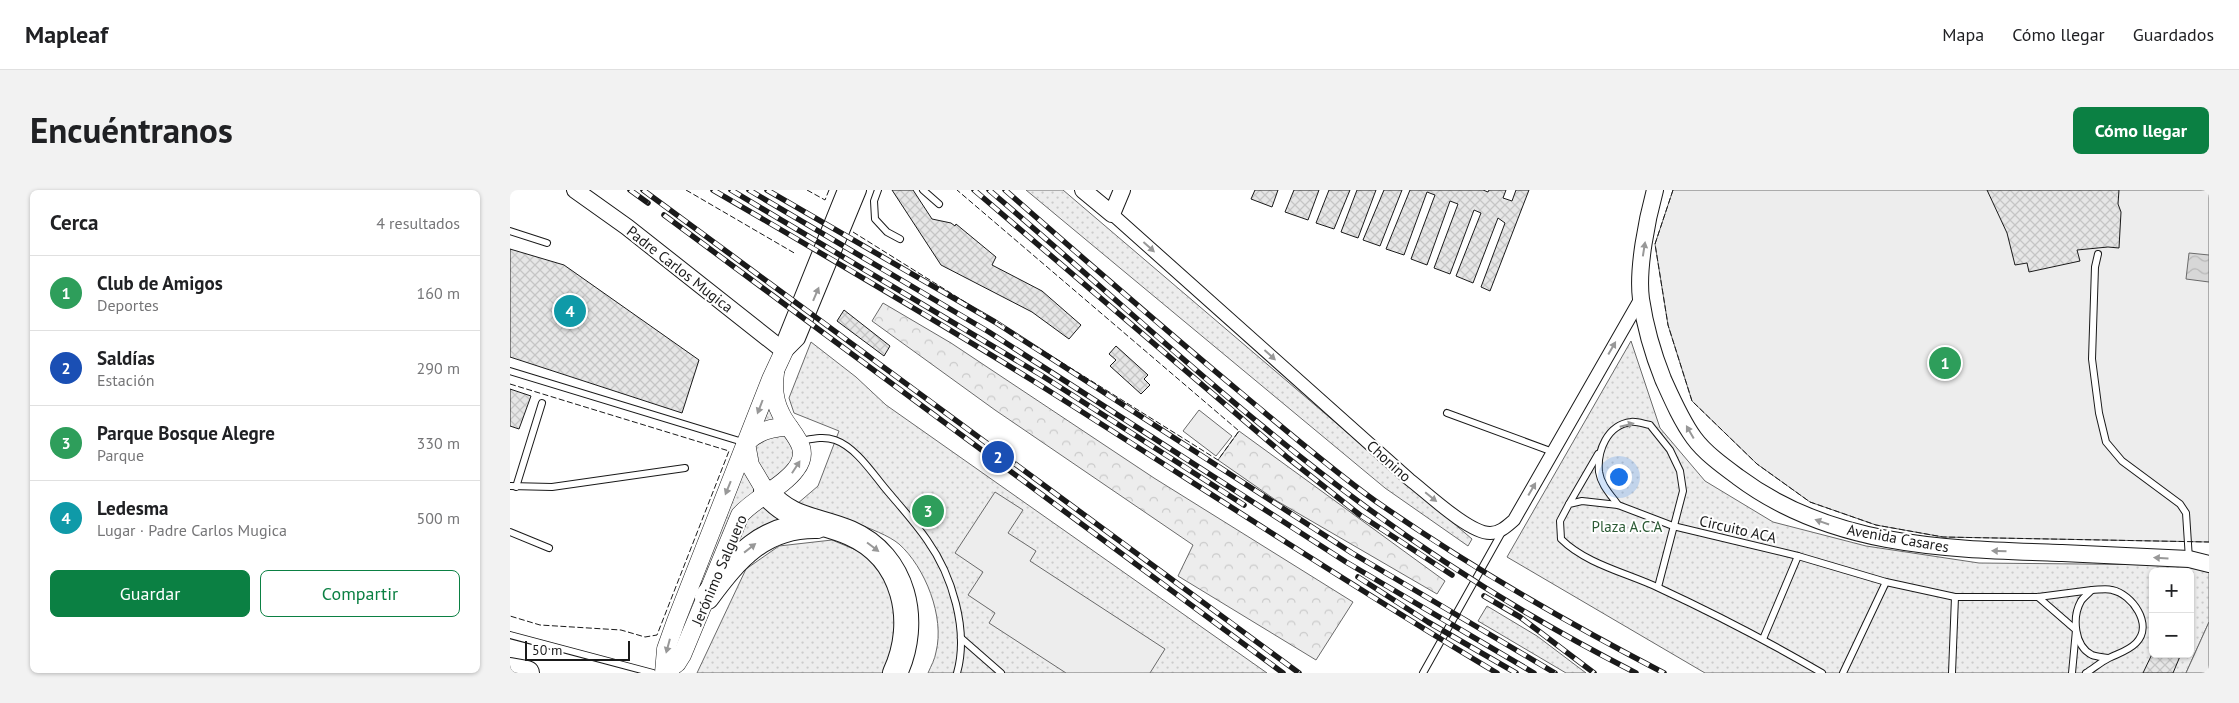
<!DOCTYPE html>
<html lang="es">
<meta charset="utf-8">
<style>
:root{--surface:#fff;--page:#f2f2f2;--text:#202124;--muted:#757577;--line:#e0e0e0;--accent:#0b8043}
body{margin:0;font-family:"PT Sans",sans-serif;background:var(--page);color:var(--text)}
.controls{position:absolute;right:15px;bottom:15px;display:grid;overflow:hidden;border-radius:8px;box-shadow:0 1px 4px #0004}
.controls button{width:45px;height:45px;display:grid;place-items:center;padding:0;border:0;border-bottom:1px solid var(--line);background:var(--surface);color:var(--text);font:25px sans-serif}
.scale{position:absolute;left:15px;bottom:12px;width:105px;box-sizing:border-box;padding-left:5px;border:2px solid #1a1a1a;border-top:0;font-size:14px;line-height:18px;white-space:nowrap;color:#1a1a1a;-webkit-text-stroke:4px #fff;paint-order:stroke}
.you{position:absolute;left:1108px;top:286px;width:18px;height:18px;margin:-12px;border:4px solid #fff;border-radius:50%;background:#1a73e8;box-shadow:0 0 0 8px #1a73e833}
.badge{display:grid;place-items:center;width:32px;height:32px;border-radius:50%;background:var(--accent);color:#fff;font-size:16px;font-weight:700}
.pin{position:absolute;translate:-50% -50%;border:2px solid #fff;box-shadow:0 1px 5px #0006}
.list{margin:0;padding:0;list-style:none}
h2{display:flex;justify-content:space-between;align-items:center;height:65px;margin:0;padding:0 20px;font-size:21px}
h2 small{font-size:16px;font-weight:400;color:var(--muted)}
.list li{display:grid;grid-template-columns:32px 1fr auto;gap:15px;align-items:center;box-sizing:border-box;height:75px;padding:0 20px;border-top:1px solid var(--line)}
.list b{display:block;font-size:19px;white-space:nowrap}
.list p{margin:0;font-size:16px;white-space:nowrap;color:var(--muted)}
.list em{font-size:16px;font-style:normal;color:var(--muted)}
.actions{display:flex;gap:10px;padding:15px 20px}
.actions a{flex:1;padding:11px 0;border:1px solid var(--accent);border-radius:8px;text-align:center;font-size:18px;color:var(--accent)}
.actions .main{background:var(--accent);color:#fff}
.map{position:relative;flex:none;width:1699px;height:483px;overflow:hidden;border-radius:8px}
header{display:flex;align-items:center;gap:30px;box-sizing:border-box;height:70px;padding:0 25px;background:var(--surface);border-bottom:1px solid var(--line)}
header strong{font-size:24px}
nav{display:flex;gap:28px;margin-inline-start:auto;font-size:18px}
.intro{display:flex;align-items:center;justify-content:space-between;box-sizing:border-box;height:120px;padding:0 30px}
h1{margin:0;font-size:35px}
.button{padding:12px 22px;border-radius:8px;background:var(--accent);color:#fff;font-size:18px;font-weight:700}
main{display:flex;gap:30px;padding:0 30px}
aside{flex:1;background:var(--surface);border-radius:8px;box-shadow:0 1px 4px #0004}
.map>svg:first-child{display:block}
</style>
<header>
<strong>Mapleaf</strong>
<nav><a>Mapa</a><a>Cómo llegar</a><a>Guardados</a></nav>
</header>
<div class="intro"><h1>Encuéntranos</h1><a class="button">Cómo llegar</a></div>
<main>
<aside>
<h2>Cerca<small>4 resultados</small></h2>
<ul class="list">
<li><span class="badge" style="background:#2e9e5b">1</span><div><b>Club de Amigos</b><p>Deportes</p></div><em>160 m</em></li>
<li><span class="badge" style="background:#1a4fb4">2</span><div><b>Saldías</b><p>Estación</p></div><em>290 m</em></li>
<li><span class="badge" style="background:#2e9e5b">3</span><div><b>Parque Bosque Alegre</b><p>Parque</p></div><em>330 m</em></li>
<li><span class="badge" style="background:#0f9aa8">4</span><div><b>Ledesma</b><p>Lugar · Padre Carlos Mugica</p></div><em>500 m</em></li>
</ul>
<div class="actions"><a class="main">Guardar</a><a>Compartir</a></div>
</aside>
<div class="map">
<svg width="1699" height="483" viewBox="0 0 1699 483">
<defs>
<pattern id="grass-dots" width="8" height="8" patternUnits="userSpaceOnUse" patternTransform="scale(1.25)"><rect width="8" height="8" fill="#ededed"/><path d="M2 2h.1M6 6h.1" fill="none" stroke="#cbcbcb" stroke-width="1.8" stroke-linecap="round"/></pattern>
<pattern id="forest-crowns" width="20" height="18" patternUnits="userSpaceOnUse" patternTransform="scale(1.25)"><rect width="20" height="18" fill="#ededed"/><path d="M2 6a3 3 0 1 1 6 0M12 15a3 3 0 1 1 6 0" fill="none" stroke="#cbcbcb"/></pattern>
<pattern id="water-waves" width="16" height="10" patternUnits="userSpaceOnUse" patternTransform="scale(1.25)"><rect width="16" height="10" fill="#d7d7d7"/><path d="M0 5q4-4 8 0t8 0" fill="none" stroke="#b8b8b8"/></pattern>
<pattern id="building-cross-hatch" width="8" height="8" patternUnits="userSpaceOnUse" patternTransform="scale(1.25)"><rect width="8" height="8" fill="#e6e6e6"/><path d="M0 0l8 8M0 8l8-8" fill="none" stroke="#c5c5c5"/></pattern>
</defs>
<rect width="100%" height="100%" fill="#fff"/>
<g fill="url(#grass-dots)" stroke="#6a6a6a" fill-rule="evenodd">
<path d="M516 0H553L962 349 958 356 875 298Z"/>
<path d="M1121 151 1150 238 1195 291 1263 332 1356 356 1469 373 1673 375 1699 382V432L1676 483H1195L997 367ZM1643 382H1680V464H1643Z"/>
<path d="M301 152 346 187 376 215 757 483H418C421 476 425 469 426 462 435 427 415 377 389 354 370 338 312 323 287 314L308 296 329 241 284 223 279 208Z"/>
<path d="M261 189 292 264 256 302 277 322 246 353 183 440 155 470Z"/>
<path d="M322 350 363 367 385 394 389 450 373 483H187L236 379 269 356Z"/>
<path d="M977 416 1027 446 1076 483H1056L968 431Z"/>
</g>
<g fill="url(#forest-crowns)" stroke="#6a6a6a">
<path d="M373 113 441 153 644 288 843 412 806 470 668 386 683 355 485 220 362 131Z"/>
<path d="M729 241 935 391 927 404 767 311 708 270Z"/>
</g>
<g fill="#ededed" stroke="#6a6a6a">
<path d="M1163 0H1699V352L1433 347 1366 335 1300 312 1247 274 1182 211 1158 135 1145 54Z"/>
<path d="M689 220 722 246 706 266 673 241Z"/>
<path d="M485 302 513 320 498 343 526 361 520 371 655 459 640 483H556L479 433 485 423 458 405 473 382 445 363Z"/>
<path d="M1699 432V483H1676Z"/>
</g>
<path fill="url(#water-waves)" stroke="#6a6a6a" d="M1679 63 1699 65V92L1676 89Z"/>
<g fill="url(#building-cross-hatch)" stroke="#1a1a1a">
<path d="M382 0H403L422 29 441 33 445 36 446 34 486 67 482 75 532 101 571 135 559 149 522 122 431 75Z"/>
<path d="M745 0H768L762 17 741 9Z"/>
<path d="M784 0H809L798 30 775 22Z"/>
<path d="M819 0H840L824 39 806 33Z"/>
<path d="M847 0H866L848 48 831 42Z"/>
<path d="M874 0H892L870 56 853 50Z"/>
<path d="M900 0H973L978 2 979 0H996L993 8 1002 11 1006 0H1019L980 101 971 97 995 33 988 28 963 93 946 86 971 23 964 20 940 84 924 78 948 14 940 11 917 75 901 69 925 5 917 2 894 65 876 59Z"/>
<path d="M1477 0H1609L1608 14 1611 22 1609 58 1598 57 1567 60 1570 71 1519 82 1517 73 1505 75 1497 43Z"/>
<path d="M0 59 54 75 189 170 172 223 0 167Z"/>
<path d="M334 120 380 156 374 166 327 131Z"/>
<path d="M606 156 638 185 634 189 640 195 631 204 600 176 606 170 599 164Z"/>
<path d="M0 199 21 206 9 239 0 236Z"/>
<path d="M1643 462V464H1671L1663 483H1633Z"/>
</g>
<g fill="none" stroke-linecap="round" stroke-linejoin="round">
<g stroke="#1a1a1a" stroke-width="8">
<g id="service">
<path d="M368 0 364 11 365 29 377 42 390 49"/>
<path d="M413 0 429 14"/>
<path d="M0 41 37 53"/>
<path d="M1588 64 1585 77 1582 169 1589 223 1596 252 1612 271 1670 314 1676 323 1679 369"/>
<path d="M0 181 236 253"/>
<path d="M937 223 1043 262"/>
<path d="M291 251C302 249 313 246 325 250 345 257 361 281 374 297 388 314 404 331 417 350 442 385 459 440 447 483"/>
<path d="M0 296 42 297 175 278"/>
<path d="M6 297 32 213"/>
<path d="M1059 314 1088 264"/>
<path d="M1108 315C1101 305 1091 295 1089 282 1087 261 1097 235 1121 232 1126 231 1134 234 1140 235L1160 260 1170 281 1173 301 1148 397"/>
<path d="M0 342 39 358"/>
<path d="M1528 407 1566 440 1562 483"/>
<path d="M0 445 143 483"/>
<path d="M451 448 491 483"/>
<path d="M1253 449 1288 366"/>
<path d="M913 483 992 342"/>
<path d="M1312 483C1259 452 1205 424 1149 398 1117 383 1076 374 1051 349L1050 331 1059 314 1072 311 1108 315 1163 336 1288 366 1376 392 1445 407H1528L1582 400"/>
<path d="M1333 483 1376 392"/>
<path d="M1442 483 1445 407"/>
<path d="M1576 483C1584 478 1591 472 1599 468 1609 463 1618 461 1626 453 1644 435 1622 404 1602 400 1596 398 1588 400 1582 400 1579 403 1574 407 1571 411 1562 427 1564 456 1582 465 1587 467 1593 467 1598 468"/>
</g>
</g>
<g stroke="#1a1a1a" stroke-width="14">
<path id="minor" d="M602 24 900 290C917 303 959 343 980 343 990 343 997 336 1004 330L1131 108"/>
</g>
<g stroke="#1a1a1a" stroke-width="18">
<g id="tertiary">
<path d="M65 0 117 37 274 161"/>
<path d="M573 0 602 24 612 0"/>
<path d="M1145 0C1137 29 1127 79 1131 109 1135 136 1143 164 1153 189 1162 209 1171 230 1184 248 1195 263 1213 276 1228 287 1323 358 1439 359 1552 363 1595 365 1637 367 1679 369L1699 374"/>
<path d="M276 149 336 0"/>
<path d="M274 161 287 148 348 0"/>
</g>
</g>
<g stroke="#1a1a1a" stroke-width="19">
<g id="secondary">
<path d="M256 302 240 275 236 253C248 240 263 237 279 237"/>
<path d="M155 482 167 473 172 465 230 325C246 307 272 298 286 279 303 257 279 242 271 224 264 211 263 197 265 183"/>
<path d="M154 483 156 459 166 431 261 189 274 161"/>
</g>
</g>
<g stroke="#1a1a1a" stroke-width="26">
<g id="motorway">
<path d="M256 302C281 332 308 329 340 343 395 367 409 432 385 483"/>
<path d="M197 407C226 368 253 335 307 336"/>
<path d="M0 480 17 483"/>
</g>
</g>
<use href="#service" stroke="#fff" stroke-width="6"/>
<use href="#minor" stroke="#fff" stroke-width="12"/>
<use href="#tertiary" stroke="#fff" stroke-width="16"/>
<use href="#secondary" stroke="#fff" stroke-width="18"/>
<use href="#motorway" stroke="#fff" stroke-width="24"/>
<g stroke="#1a1a1a" stroke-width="5.5">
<g id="rail">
<path d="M120 0 138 13"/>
<path d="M133 0 789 483"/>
<path d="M203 0C311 63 419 126 525 192 679 289 831 390 987 483"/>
<path d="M221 0 531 185 734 315"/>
<path d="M239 0 479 142 836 372 1024 483"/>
<path d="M257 0 485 132 842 363 1045 483"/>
<path d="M464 0 778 268 850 325 942 385"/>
<path d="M479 0C604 106 724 220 856 317 942 380 1032 435 1126 483"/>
<path d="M495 0C575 70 654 139 736 207 778 242 820 278 864 310 957 375 1054 431 1154 483"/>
<path d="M154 25 773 483"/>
<path d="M848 387 918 432 1006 483"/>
<path d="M974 406 1010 427 1084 483"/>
</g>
</g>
<use href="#rail" stroke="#fff" stroke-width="4" stroke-dasharray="11" stroke-linecap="butt"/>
<g stroke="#1a1a1a" stroke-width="1" stroke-dasharray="6 2.5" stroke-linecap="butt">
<path d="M176 0 286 64"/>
<path d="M297 0 315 10 319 0"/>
<path d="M1163 0 1145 54 1158 135 1182 211 1247 274 1300 312 1366 335 1433 347 1699 352"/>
<path d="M343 42 708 270 729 241 447 0"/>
<path d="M0 194 219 261 147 445 135 447 111 440 30 435 0 426"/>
</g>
</g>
<defs><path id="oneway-solid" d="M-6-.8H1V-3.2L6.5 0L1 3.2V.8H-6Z" transform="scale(1.25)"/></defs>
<g fill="#989898">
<use href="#oneway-solid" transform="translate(639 57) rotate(42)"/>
<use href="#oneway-solid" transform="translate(1134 59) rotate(-81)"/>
<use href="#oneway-solid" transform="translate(306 104) rotate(-67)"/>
<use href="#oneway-solid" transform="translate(1102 158) rotate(-60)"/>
<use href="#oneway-solid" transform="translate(760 165) rotate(42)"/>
<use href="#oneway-solid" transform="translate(250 217) rotate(111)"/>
<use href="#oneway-solid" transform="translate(1117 235) rotate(-14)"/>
<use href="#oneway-solid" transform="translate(1180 242) rotate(-120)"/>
<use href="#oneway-solid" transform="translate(286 277) rotate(-57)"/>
<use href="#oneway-solid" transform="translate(218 298) rotate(112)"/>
<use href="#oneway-solid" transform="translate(1022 299) rotate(-60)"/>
<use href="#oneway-solid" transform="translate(921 307) rotate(39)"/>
<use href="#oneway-solid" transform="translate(1312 332) rotate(-161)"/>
<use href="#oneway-solid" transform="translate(363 357) rotate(37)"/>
<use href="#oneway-solid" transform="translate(240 358) rotate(-38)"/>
<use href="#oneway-solid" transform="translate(1489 361) rotate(-178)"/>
<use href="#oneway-solid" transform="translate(1651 368) rotate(-177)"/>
<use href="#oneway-solid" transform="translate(158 456) rotate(105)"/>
</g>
<g text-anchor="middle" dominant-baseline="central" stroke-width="4" stroke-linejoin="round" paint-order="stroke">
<g font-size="15" fill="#1a1a1a" stroke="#fff">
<text transform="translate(170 79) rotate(38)">Padre Carlos Mugica</text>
<text transform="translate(879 271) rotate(42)">Chonino</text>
<text transform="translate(1228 339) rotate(13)">Circuito ACA</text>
<text transform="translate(1388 348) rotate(10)">Avenida Casares</text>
<text transform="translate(209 380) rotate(-67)">Jerónimo Salguero</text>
</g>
<g font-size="15" fill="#2b5a34" stroke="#fff">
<text x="1117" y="336">Plaza A.C.A</text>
</g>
</g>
</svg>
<div class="controls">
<button>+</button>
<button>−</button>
</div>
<div class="scale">50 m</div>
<div class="you"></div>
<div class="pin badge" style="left:1435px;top:173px;background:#2e9e5b">1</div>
<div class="pin badge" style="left:488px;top:267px;background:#1a4fb4">2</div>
<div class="pin badge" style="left:418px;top:321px;background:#2e9e5b">3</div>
<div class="pin badge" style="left:60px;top:121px;background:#0f9aa8">4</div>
</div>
</main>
